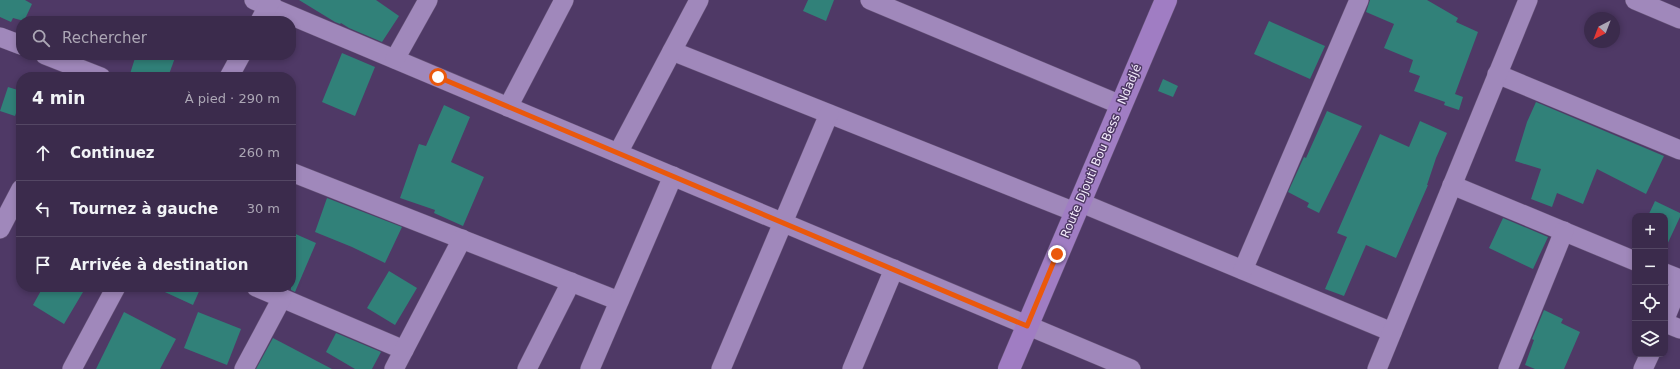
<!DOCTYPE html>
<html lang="fr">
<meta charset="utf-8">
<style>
:root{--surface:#3b2b4c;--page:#423353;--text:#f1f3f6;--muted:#aca7b5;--line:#544764}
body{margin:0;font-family:"DejaVu Sans",sans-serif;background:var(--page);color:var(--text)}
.controls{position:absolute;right:12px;bottom:12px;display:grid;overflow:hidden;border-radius:8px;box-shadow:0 2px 6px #0003}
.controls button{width:36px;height:36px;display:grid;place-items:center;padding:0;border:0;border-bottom:1px solid var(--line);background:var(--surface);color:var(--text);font:20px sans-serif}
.compass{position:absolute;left:1584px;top:12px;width:36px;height:36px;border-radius:50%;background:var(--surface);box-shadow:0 2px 6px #0003;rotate:222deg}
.stop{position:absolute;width:12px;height:12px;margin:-9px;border:3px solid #ea580c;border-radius:50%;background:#fff}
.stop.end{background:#ea580c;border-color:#fff;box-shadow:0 1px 4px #0008}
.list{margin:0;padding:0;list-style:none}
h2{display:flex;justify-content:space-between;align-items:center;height:52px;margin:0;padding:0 16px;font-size:17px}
h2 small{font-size:13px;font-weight:400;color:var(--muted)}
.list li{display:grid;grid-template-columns:26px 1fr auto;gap:12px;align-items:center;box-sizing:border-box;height:56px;padding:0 16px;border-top:1px solid var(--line)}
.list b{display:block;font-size:15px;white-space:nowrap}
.list em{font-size:13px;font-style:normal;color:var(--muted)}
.icon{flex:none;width:22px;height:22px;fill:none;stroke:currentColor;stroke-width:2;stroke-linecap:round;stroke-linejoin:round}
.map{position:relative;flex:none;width:1680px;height:369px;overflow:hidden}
.search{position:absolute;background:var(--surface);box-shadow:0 2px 6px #0003;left:16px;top:16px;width:280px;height:44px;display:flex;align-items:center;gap:10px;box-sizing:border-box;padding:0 14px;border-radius:16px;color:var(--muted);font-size:15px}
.panel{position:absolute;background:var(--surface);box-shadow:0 2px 6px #0003;left:16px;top:72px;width:280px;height:220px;border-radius:16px}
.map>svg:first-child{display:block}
</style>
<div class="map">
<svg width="1680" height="369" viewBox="0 0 1680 369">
<rect width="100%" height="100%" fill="#4f3966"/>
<g fill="#318179">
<path d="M0 0H25L32 4 24 21 13 18 11 22 0 17Z"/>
<path d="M299 0H376L399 16 382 42 349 28 341 23 340 24 335 22Z"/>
<path d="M808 0H834L826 21 803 11Z"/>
<path d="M1370 0H1427L1458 18 1456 22 1478 32 1455 94 1463 97 1459 110 1444 105 1445 102 1414 91 1420 76 1409 72 1413 60 1384 48 1394 24 1366 12Z"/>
<path d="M1269 21 1325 46 1310 79 1254 54Z"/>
<path d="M342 53 375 67 355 116 322 102Z"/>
<path d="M136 55H176L168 77H129Z"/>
<path d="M1163 79 1178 86 1173 97 1158 91Z"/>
<path d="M8 87 21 91V99L15 116 0 111Z"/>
<path d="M1536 102 1664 156 1646 194 1597 169 1583 204 1557 193 1552 207 1531 199 1541 169 1515 161 1527 122Z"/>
<path d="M444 105 470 117 451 162 484 177 463 226 434 213 435 210 400 198 419 144 426 146Z"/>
<path d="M1327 111 1362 126 1319 213 1307 207 1309 203 1288 192 1304 157 1306 158Z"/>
<path d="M1420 121 1447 133 1436 158 1427 185H1428L1396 258 1366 245 1344 296 1325 289 1347 237 1337 233 1380 134 1409 147Z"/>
<path d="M327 198 402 227 385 263 352 247 315 232Z"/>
<path d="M1655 201 1680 213V217L1665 249V216H1648Z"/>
<path d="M1503 218 1548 237 1533 269 1489 248Z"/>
<path d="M291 232 316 243 295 292 291 290Z"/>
<path d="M389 271 417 288 395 325 367 308Z"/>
<path d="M43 287H86L64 324 33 305Z"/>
<path d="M154 287H201L193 305Z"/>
<path d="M1544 310 1563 319 1561 323 1580 332 1564 369H1535L1525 365 1534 340 1532 339Z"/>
<path d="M124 312 176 339 160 369H96Z"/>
<path d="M198 312 241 329 227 365 184 348Z"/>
<path d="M336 333 381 352 372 369H355L326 352Z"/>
<path d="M273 338 332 369H256Z"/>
</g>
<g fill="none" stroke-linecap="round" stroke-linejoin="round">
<g stroke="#675478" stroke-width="20">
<g id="street">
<path d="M254 0 1131 369"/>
<path d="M870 0 1121 105"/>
<path d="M1635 0 1680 19"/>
<path d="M260 21 271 0"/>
<path d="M0 37 21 45"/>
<path d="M672 51 1075 212"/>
<path d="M45 55 101 77"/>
<path d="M395 59 428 0"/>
<path d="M1497 74 1680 150"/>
<path d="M229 77 241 55"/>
<path d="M508 107 564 0"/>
<path d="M618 153 699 0"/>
<path d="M291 172 619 301"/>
<path d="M1452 185 1635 261"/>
<path d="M1079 202 1392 332"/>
<path d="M0 229 21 189"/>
<path d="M1243 270 1359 0"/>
<path d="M1665 273 1680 279"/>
<path d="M256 287 404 350"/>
<path d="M1665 319 1680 282"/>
<path d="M1665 323 1680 329"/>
<path d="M72 369 116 287"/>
<path d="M244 369 282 298"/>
<path d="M394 369 462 239"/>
<path d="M527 369 571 282"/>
<path d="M590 369 673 176"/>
<path d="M721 369 829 114"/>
<path d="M852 369 894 269"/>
<path d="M1377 369 1528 0"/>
<path d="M1508 369 1564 231"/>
<path d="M1643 369 1650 354"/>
</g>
</g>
<g stroke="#675478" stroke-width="23">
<path id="secondary" d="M1009 369 1166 0"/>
</g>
<use href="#street" stroke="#a088bb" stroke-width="19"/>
<use href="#secondary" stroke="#a07dc3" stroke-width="22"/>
</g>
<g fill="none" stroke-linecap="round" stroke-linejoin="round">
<path stroke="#ea580c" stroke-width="5" d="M438 77 1027 326 1057 254"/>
</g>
<g text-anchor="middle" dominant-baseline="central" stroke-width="3" stroke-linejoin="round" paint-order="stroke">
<g font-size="12" fill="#f4ecfd" stroke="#4f3966">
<text transform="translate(1101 151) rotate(-67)">Route Djouti Bou Bess - Ndadjé</text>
</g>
</g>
</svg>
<div class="controls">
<button>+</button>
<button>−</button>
<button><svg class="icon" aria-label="locate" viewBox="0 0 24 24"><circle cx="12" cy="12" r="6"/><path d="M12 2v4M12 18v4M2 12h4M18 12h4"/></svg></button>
<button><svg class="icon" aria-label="layers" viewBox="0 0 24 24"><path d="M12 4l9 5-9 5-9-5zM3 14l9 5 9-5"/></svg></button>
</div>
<svg class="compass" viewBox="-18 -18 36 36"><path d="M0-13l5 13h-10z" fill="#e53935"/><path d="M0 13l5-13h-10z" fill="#aca7b5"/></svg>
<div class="stop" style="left:438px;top:77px"></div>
<div class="stop end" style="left:1057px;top:254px"></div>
<div class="search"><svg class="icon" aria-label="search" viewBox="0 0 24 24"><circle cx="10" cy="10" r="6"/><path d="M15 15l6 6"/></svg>Rechercher</div>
<section class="panel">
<h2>4 min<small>À pied · 290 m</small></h2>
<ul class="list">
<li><svg class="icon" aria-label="ahead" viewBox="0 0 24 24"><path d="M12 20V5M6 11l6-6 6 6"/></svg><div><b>Continuez</b></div><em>260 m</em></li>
<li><svg class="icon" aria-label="left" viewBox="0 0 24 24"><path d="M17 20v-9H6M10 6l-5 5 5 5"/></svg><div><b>Tournez à gauche</b></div><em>30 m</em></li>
<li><svg class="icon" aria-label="arrive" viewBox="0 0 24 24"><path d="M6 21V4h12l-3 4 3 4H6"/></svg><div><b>Arrivée à destination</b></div></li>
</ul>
</section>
</div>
